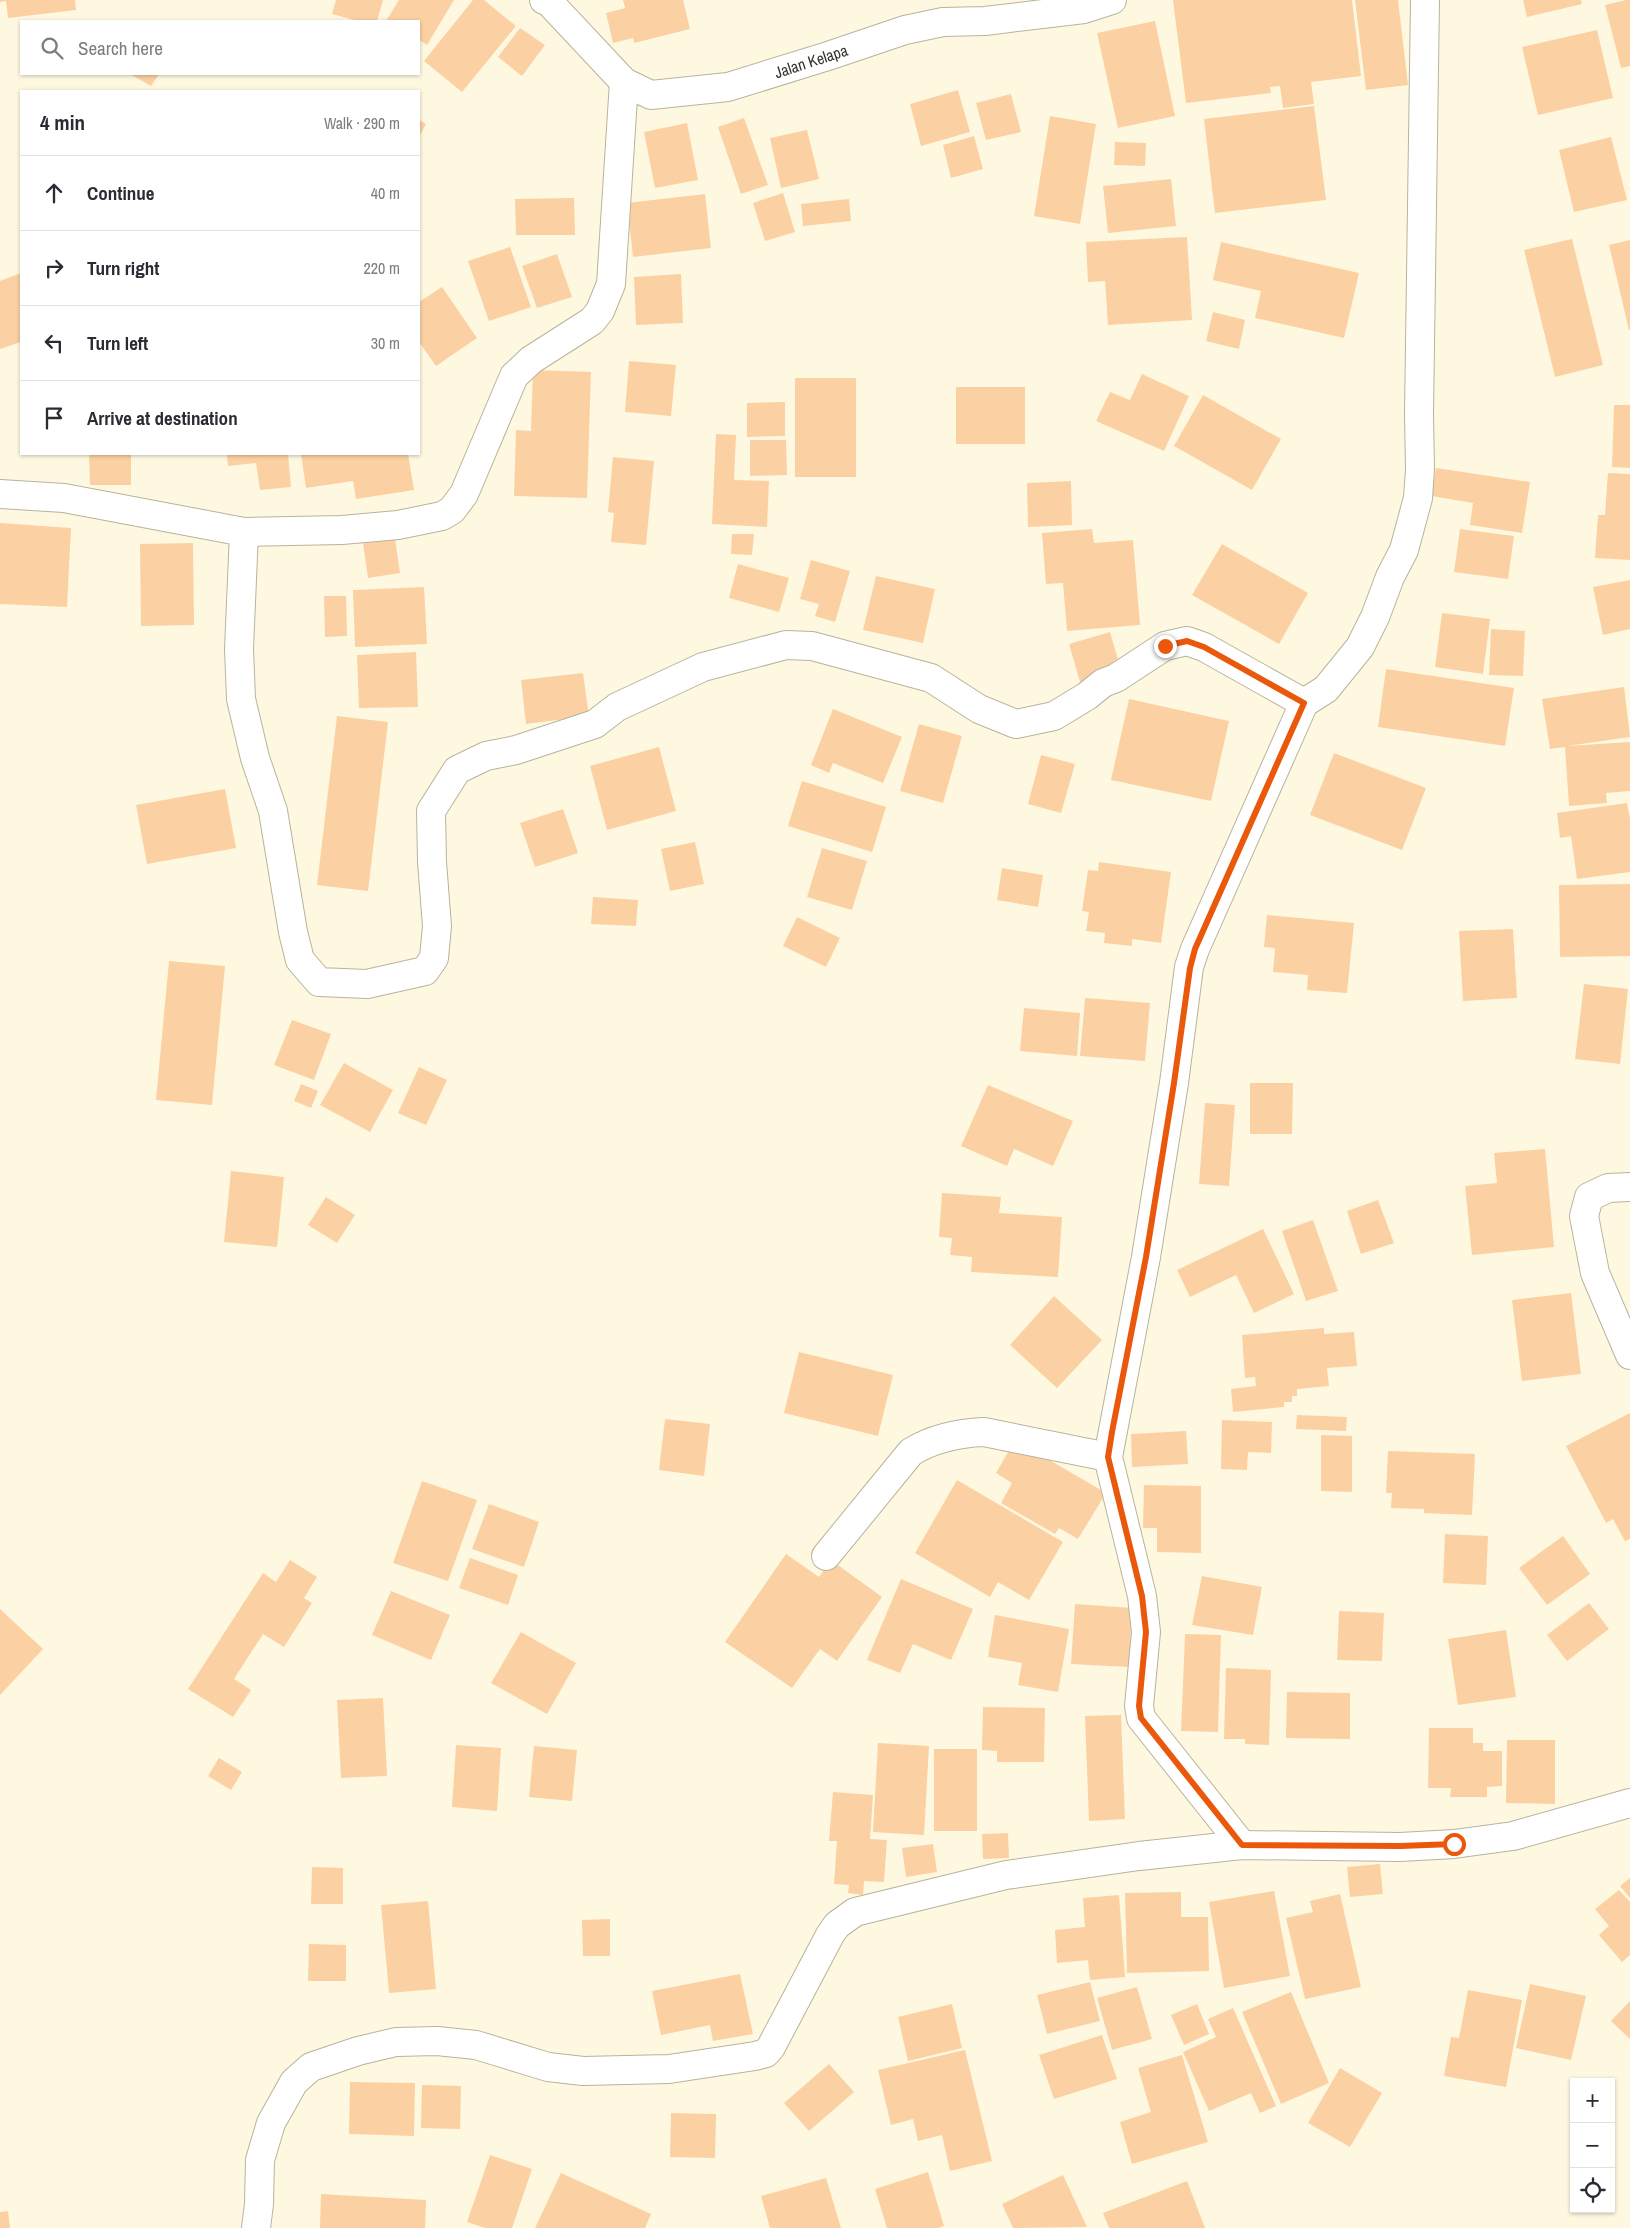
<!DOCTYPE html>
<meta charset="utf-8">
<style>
:root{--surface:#fff;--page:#f2f2f3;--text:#2b2b33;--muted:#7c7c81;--line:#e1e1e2}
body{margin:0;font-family:"Archivo Narrow",sans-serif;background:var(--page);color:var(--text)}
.controls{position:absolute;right:15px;bottom:15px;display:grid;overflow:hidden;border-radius:0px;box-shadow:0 1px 4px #0004}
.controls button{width:45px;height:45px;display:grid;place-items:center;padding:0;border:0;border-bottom:1px solid var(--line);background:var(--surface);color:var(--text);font:25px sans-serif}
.stop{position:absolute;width:15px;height:15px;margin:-11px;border:4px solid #ea580c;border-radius:50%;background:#fff}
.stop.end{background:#ea580c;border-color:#fff;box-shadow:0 1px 5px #0008}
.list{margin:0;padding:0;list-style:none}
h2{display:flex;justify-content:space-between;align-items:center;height:65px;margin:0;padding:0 20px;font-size:21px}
h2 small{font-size:16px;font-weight:400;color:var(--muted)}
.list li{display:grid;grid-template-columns:32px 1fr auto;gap:15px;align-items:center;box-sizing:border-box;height:75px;padding:0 20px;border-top:1px solid var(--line)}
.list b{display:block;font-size:19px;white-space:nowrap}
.list em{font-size:16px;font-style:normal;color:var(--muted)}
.icon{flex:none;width:28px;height:28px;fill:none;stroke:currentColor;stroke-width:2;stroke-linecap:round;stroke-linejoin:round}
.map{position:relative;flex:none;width:1630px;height:2228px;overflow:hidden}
.search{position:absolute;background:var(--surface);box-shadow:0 1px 4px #0004;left:20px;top:20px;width:400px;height:55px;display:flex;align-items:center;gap:12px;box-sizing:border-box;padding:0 18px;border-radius:0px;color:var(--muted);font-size:19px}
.panel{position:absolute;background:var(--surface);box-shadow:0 1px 4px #0004;left:20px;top:90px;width:400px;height:365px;border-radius:0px}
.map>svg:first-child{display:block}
</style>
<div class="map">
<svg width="1630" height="2228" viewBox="0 0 1630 2228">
<rect width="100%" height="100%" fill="#fff8e0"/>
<g fill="#fbd1a3">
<path d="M0 0H75L76 10 8 18 6 1 0 2Z"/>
<path d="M336 0H383L377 21H358L332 14Z"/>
<path d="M399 0H454L427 45 419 40V21H386Z"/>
<path d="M473 0H484L516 26 462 92 424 61Z"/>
<path d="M623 0H683L690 29 634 43 633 38 613 43 606 13 625 8Z"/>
<path d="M1173 0H1352L1361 76 1311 82 1314 104 1283 108 1280 86 1270 87 1271 93 1186 103Z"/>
<path d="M1355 0H1398L1408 85 1366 90Z"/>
<path d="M1523 0H1581L1582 4 1527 17Z"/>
<path d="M1626 0H1630V66L1621 68 1605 5Z"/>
<path d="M1155 21 1175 116 1118 128 1097 33Z"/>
<path d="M520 28 545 45 522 76 498 57Z"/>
<path d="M1597 30 1613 98 1538 115 1522 47Z"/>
<path d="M130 74H159L151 86Z"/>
<path d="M958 90 970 132 921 146 910 104Z"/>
<path d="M1011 94 1021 132 986 140 976 103Z"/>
<path d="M1314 106 1326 200 1215 213 1204 119Z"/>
<path d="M1050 116 1096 124 1080 224 1034 216Z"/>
<path d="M744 118 768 185 741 194 718 127Z"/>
<path d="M419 120 426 124 419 137Z"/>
<path d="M687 123 698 180 655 188 644 132Z"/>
<path d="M807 130 819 179 781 188 770 138Z"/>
<path d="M974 136 983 169 951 178 943 145Z"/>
<path d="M1611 137 1627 200 1574 212 1559 150Z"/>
<path d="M1115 142 1146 143 1145 166 1114 165Z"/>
<path d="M1171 179 1176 226 1108 233 1103 186Z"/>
<path d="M783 193 795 232 765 241 753 203Z"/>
<path d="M705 194 711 248 633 257 627 203Z"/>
<path d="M574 198 575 235H516L515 199Z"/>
<path d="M849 199 851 221 803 226 801 204Z"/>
<path d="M1187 237 1192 320 1108 325 1105 281 1088 282 1086 242Z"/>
<path d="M1572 239 1603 365 1555 377 1524 250Z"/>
<path d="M1630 240V330H1629L1609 245Z"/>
<path d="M1221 242 1359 273 1344 338 1255 318 1261 291 1213 280Z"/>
<path d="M510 247 531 307 489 321 468 261Z"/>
<path d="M557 254 572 297 537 308 522 266Z"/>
<path d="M21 273V342L0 349V281Z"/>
<path d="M681 274 683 323 636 325 634 277Z"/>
<path d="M442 287 477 338 436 366 419 342V302Z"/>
<path d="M1213 312 1245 320 1239 349 1206 341Z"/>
<path d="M629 361 676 365 671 416 625 412Z"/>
<path d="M533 370 591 372 587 498 514 496 516 430 531 431Z"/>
<path d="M1142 374 1189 396 1164 451 1096 421 1110 392 1130 400Z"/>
<rect x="795" y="378" width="61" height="99"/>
<rect x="956" y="387" width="69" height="57"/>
<path d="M1203 395 1281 439 1252 490 1174 446Z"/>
<path d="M785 402V436L747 437V403Z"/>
<path d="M1614 405H1630V468L1612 467Z"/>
<path d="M716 434 736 435 734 480 769 481 767 527 712 524Z"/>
<path d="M750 440H786L787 475 750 476Z"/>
<path d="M89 454H131V485H90Z"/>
<path d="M227 454H288L291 487 260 490 256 463 228 466Z"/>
<path d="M301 454H408L414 490 356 499 353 481 306 488Z"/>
<path d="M613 457 654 461 646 545 611 542 614 513 608 512Z"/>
<path d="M1436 468 1530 482 1522 533 1470 525 1473 503 1431 496Z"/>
<path d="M1608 473 1630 474V560L1595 558 1598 515H1605Z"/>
<path d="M1071 481 1072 525 1028 527 1027 483Z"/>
<path d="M0 523 71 528 67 607 0 604Z"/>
<path d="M1092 529 1094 543 1133 540 1140 625 1067 631 1063 583 1046 584 1042 533Z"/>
<path d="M1460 529 1514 536 1508 579 1454 572Z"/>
<path d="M394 532 400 573 368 578 362 536Z"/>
<path d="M732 534H754L752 555 731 554Z"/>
<path d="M193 543 194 625 141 626 140 544Z"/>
<path d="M1222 544 1308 593 1279 644 1192 595Z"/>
<path d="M811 560 850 571 835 622 815 616 819 604 800 599Z"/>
<path d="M738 564 789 578 779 612 729 598Z"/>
<path d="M876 576 935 589 923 643 863 630Z"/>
<path d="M1630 580V629L1603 635 1593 587Z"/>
<path d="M424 587 427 644 355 647 353 590Z"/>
<path d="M324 596H346L347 636 325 637Z"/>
<path d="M1442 613 1490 619 1483 674 1435 667Z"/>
<path d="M1491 629 1525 631 1523 676 1489 675Z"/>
<path d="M1110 632 1121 670 1080 682 1069 644Z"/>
<path d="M416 652 418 707 359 708 357 655Z"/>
<path d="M1386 669 1514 688 1505 746 1378 727Z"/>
<path d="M583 673 589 716 526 724 521 680Z"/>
<path d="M1624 687 1630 737 1567 746 1630 742V791L1606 793 1607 803 1569 806 1565 747 1550 749 1542 699Z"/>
<path d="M1129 699 1229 721 1211 801 1111 780Z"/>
<path d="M833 709 902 737 883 783 833 763 829 773 811 765Z"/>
<path d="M337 716 388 722 368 891 317 885Z"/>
<path d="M919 724 962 736 943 803 900 791Z"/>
<path d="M659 747 676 811 607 830 590 766Z"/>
<path d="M1334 753 1426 788 1402 850 1310 815Z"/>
<path d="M1041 755 1075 764 1061 813 1028 804Z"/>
<path d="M802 781 886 807 872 852 788 826Z"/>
<path d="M225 789 236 848 147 864 136 805Z"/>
<path d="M1627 803 1630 819V872L1577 879 1571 836 1560 838 1557 813Z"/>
<path d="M563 809 578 853 535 867 520 823Z"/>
<path d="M695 842 704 884 670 891 661 849Z"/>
<path d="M822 848 867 861 852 910 807 897Z"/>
<path d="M1099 862 1171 872 1161 943 1132 939V946L1104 943 1105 933 1086 931 1089 912 1082 911 1088 870 1098 871Z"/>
<path d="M1002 868 1043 875 1038 907 997 900Z"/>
<path d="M1630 884V956L1560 957 1559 885Z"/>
<path d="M593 897 638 900 636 926 591 924Z"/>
<path d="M1267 915 1354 923 1347 993 1307 990 1308 975 1273 972 1275 948 1264 947Z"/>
<path d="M797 917 840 938 826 967 783 946Z"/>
<path d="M1513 929 1517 998 1463 1001 1459 931Z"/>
<path d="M169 961 225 966 212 1105 156 1100Z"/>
<path d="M1584 984 1628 989 1620 1064 1575 1059Z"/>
<path d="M1085 998 1150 1003 1145 1061 1080 1056Z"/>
<path d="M1024 1008 1080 1013 1077 1056 1020 1051Z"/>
<path d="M292 1020 331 1034 314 1080 274 1065Z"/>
<path d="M344 1063 393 1090 370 1132 320 1105Z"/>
<path d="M419 1067 447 1080 426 1125 398 1113Z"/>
<path d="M1250 1083H1293L1292 1134H1250Z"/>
<path d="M301 1084 318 1091 311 1108 294 1101Z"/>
<path d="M988 1085 1073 1121 1053 1166 1014 1149 1007 1166 961 1146Z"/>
<path d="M1205 1103 1235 1105 1229 1186 1199 1184Z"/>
<path d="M1545 1149 1554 1247 1472 1255 1465 1186 1497 1183 1494 1153Z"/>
<path d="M231 1171 284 1177 277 1247 224 1242Z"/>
<path d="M942 1193 1001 1197 999 1213 1062 1217 1058 1277 971 1272 972 1257 950 1255 952 1238 939 1237Z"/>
<path d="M326 1197 355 1215 337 1243 308 1225Z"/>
<path d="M1378 1200 1394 1243 1361 1254 1347 1211Z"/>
<path d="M1313 1220 1338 1291 1306 1301 1282 1231Z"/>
<path d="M1263 1229 1294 1294 1254 1313 1236 1275 1190 1297 1177 1270Z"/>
<path d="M1571 1293 1581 1374 1522 1381 1512 1300Z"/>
<path d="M1054 1296 1102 1340 1057 1388 1010 1345Z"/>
<path d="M1324 1328V1334L1354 1332 1357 1366 1327 1368 1329 1386 1297 1389V1396H1292V1402H1284V1407L1233 1412 1231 1389 1256 1386 1255 1377 1245 1378 1242 1335Z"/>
<path d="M799 1352 893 1375 878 1436 784 1413Z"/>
<path d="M1630 1413V1539L1625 1541 1613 1519 1606 1523 1566 1446Z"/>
<path d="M1297 1415 1347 1417 1346 1431 1296 1429Z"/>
<path d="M665 1419 710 1424 704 1476 659 1470Z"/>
<path d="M1222 1420 1272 1422 1271 1453 1248 1452 1247 1470 1221 1469Z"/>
<path d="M1186 1431 1188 1464 1132 1467 1131 1434Z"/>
<path d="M1321 1435 1352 1436V1492L1321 1491Z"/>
<path d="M1015 1440 1106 1493 1078 1539 1059 1528 1055 1534 1001 1503 1012 1483 996 1473Z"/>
<path d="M1388 1451 1475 1454 1472 1515 1424 1513V1509L1391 1508 1392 1493H1386Z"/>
<path d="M957 1480 1063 1542 1029 1600 998 1582 990 1597 915 1553Z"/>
<path d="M422 1481 477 1500 448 1581 393 1563Z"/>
<path d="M1144 1485 1201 1486V1553L1157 1552V1528H1143Z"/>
<path d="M489 1504 539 1522 524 1567 472 1549Z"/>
<path d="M1445 1534 1488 1536 1486 1585 1443 1583Z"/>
<path d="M1563 1536 1590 1574 1547 1605 1519 1568Z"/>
<path d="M786 1554 819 1577 831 1560 882 1597 837 1661 820 1649 792 1688 725 1642Z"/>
<path d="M470 1558 518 1575 508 1605 459 1588Z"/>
<path d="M290 1560 317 1577 304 1598 312 1603 284 1647 263 1634 234 1679 251 1690 233 1717 188 1689 263 1573 276 1582Z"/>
<path d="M1202 1576 1262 1587 1253 1635 1192 1625Z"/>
<path d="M901 1579 973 1609 951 1660 913 1644 900 1673 867 1660Z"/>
<path d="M391 1591 450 1615 431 1660 372 1635Z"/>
<path d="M1589 1603 1609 1629 1567 1661 1547 1635Z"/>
<path d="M1075 1604 1132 1608 1129 1667 1071 1664Z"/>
<path d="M0 1609 43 1649 0 1695Z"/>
<path d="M1339 1611 1384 1613 1382 1661 1337 1660Z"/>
<path d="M995 1615 1069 1629 1058 1692 1018 1685 1022 1663 988 1657Z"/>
<path d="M1506 1630 1516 1697 1458 1705 1448 1639Z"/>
<path d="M521 1632 576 1663 547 1714 491 1683Z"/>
<path d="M1185 1634 1221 1635 1218 1732 1181 1731Z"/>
<path d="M1226 1668 1271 1670 1269 1745 1245 1744V1739H1224Z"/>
<path d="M1287 1692 1350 1693V1739L1286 1738Z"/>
<path d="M383 1698 387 1776 341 1778 337 1700Z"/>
<path d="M983 1707 1045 1708 1044 1762H997V1751L982 1750Z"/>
<path d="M1121 1715 1125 1819 1089 1821 1085 1716Z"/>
<path d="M1429 1728H1473V1743H1483V1751H1502V1786L1487 1787V1797H1450L1451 1788H1428Z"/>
<path d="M1507 1740H1555V1804L1506 1803Z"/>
<path d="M878 1743 929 1746 924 1835 873 1832Z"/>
<path d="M456 1745 501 1748 497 1811 452 1807Z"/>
<path d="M534 1746 577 1750 572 1801 529 1797Z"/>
<rect x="934" y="1749" width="43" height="82"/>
<path d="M219 1758 242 1772 231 1790 208 1776Z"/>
<path d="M833 1792 873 1795 870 1839 887 1840 884 1882 864 1881 863 1895 848 1893 849 1885 834 1884 837 1841H829Z"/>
<path d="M1008 1833 1009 1858 983 1859 982 1834Z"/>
<path d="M933 1844 937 1872 906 1877 902 1848Z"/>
<path d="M1380 1864 1383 1894 1350 1897 1347 1867Z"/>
<path d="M312 1867 343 1868V1904H311Z"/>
<path d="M1630 1878V1898L1620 1886Z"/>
<path d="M1619 1890 1630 1902V1955L1622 1962 1599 1935 1609 1926 1595 1909Z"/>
<path d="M1274 1891 1290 1976 1224 1988 1209 1902Z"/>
<path d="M1181 1892V1917H1208L1209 1971 1127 1973 1125 1893Z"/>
<path d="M1340 1894 1361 1987 1305 1999 1286 1918 1313 1912 1310 1901Z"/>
<path d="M1119 1895 1125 1977 1090 1980 1088 1960 1057 1963 1055 1930 1085 1927 1083 1898Z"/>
<path d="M428 1901 436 1989 389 1993 381 1905Z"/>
<path d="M610 1919V1956H583L582 1920Z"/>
<path d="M309 1944 346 1945V1981H308Z"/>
<path d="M740 1974 753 2034 713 2041 710 2025 661 2035 652 1991Z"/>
<path d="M1090 1982 1100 2021 1047 2034 1037 1995Z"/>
<path d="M1530 1984 1586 1996 1571 2060 1516 2048Z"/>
<path d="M1137 1987 1152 2039 1112 2050 1097 1998Z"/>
<path d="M1468 1990 1522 2000 1506 2087 1444 2076 1451 2037 1459 2038Z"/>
<path d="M1291 1992 1329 2083 1281 2104 1242 2012Z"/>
<path d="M1630 2001V2039L1611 2021Z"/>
<path d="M952 2004 962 2048 908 2061 898 2017Z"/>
<path d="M1197 2004 1209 2034 1184 2045 1171 2015Z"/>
<path d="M1233 2008 1276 2106 1260 2113 1251 2093 1209 2111 1183 2052 1216 2037 1208 2019Z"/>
<path d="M1102 2035 1117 2079 1054 2099 1039 2055Z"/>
<path d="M965 2050 992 2161 950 2171 942 2135 918 2141 913 2119 891 2125 878 2070Z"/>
<path d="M1182 2055 1208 2142 1132 2164 1120 2122 1151 2112 1138 2068Z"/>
<path d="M829 2064 854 2092 809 2131 784 2103Z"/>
<path d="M1340 2068 1382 2093 1350 2147 1308 2123Z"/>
<path d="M350 2082 415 2083 414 2136 349 2134Z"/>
<path d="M422 2085 461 2086 460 2129 421 2128Z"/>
<path d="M671 2113 716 2114 715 2158 670 2157Z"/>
<path d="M490 2155 532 2169 512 2228H485L467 2222Z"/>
<path d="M928 2172 944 2226 938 2228H887L875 2189Z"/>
<path d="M561 2173 651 2214 645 2228H535Z"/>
<path d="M1063 2175 1087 2227 1013 2228 1002 2204Z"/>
<path d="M826 2178 841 2228H770L761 2196Z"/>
<path d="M1187 2181 1205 2228H1109L1103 2213Z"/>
<path d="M321 2194 426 2200 425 2228H320Z"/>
<path d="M8 2211 10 2228H0V2212Z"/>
</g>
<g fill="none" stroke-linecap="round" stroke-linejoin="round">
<g stroke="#b9b39b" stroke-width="30">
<g id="minor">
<path d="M0 494 64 498 244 532 342 530 398 525 442 516 452 510 464 494 514 376 531 360 592 321 600 311 611 284 624 82"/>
<path d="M244 532 239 649 241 699 255 758 273 811 293 932 300 960 319 982 367 984 425 971 434 958 437 926 432 862 431 811 457 770 486 756 516 750 595 724 617 707 703 667 786 645 812 646 931 678 979 709 1016 724 1054 716 1087 696 1103 683 1116 678 1165 646 1187 641 1204 647 1304 703"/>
<path d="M1630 1187 1608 1188 1589 1197 1584 1216 1595 1273 1630 1355"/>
<path d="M826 1556 911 1452C934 1438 958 1433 984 1432L1108 1457"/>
<path d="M1242 1845 1141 1718 1139 1706 1146 1632 1142 1596 1108 1457 1146 1257 1174 1083 1189 967 1195 949 1304 703 1326 689 1360 647 1375 617 1390 577 1404 550 1418 498 1420 469 1419 414 1425 0"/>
</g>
</g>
<g stroke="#b9b39b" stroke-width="30">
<g id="tertiary">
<path d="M544 0 549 2 624 82 651 95 728 87 828 56 905 30 943 22 985 21 1084 9 1112 0"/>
<path d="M256 2228 259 2204 260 2160 271 2123 294 2082 311 2067 358 2051 396 2042 437 2041 476 2045 548 2067 583 2071 669 2069 755 2056 766 2053 771 2047 830 1935 837 1925 855 1912 1006 1875 1139 1856 1242 1845 1400 1847 1454 1844 1513 1836 1630 1803"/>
</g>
</g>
<use href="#minor" stroke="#fff" stroke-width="28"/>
<use href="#tertiary" stroke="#fff" stroke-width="28"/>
</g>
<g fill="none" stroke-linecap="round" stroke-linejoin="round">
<path stroke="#ea580c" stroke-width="6" d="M1165 646 1187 641 1204 647 1304 703 1195 949 1190 968 1174 1083 1146 1257 1112 1432 1108 1457 1142 1596 1146 1632 1139 1706 1141 1718 1242 1845 1400 1846 1454 1844"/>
</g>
<g text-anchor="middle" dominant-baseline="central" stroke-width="5" stroke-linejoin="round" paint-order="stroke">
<g font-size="16" fill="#36332a" stroke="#fff">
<text transform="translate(811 61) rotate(-18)">Jalan Kelapa</text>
</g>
</g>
</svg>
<div class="controls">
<button>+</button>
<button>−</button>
<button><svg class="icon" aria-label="locate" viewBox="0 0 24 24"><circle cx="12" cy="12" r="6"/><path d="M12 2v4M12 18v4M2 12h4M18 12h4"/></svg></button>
</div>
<div class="stop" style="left:1454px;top:1844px"></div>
<div class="stop end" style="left:1165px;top:646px"></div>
<div class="search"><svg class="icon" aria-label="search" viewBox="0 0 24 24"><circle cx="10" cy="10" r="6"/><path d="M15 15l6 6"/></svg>Search here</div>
<section class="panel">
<h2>4 min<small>Walk · 290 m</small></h2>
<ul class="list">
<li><svg class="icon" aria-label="ahead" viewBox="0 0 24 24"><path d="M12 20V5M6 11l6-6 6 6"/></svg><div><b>Continue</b></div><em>40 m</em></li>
<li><svg class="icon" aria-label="right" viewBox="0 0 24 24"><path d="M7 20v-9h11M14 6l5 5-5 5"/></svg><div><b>Turn right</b></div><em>220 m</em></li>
<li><svg class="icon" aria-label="left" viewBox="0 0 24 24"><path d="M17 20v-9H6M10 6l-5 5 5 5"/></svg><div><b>Turn left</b></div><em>30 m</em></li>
<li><svg class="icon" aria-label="arrive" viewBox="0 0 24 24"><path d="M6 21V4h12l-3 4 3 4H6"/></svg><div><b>Arrive at destination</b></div></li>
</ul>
</section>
</div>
